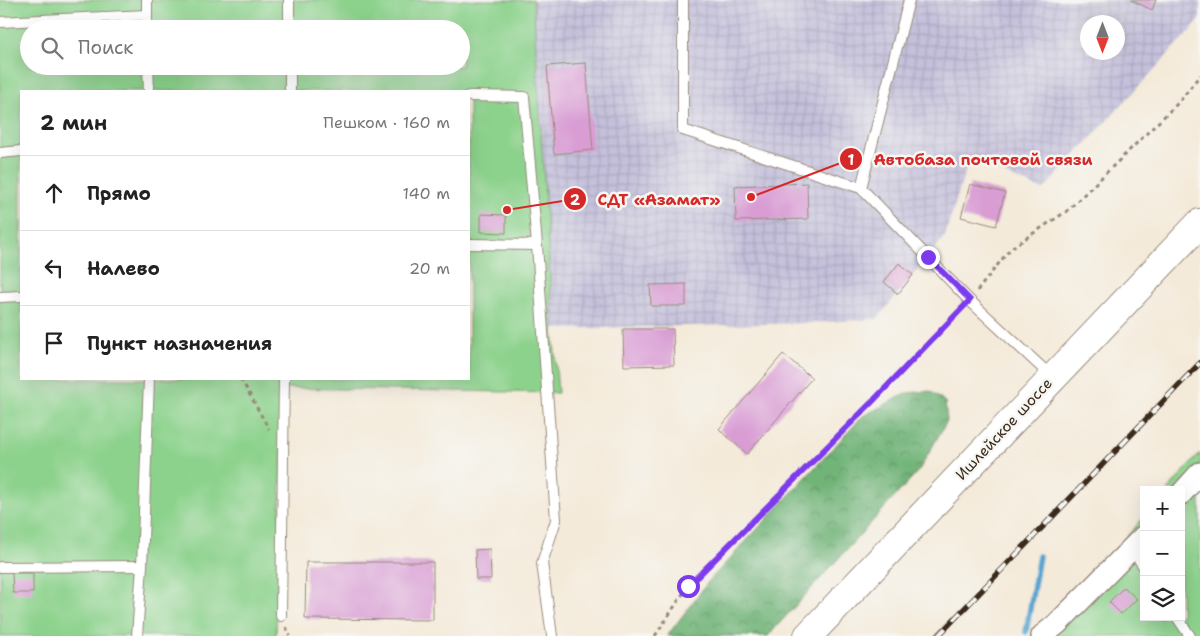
<!DOCTYPE html>
<html lang="ru">
<meta charset="utf-8">
<style>
:root{--surface:#fff;--page:#f2f2f2;--text:#222;--muted:#767676;--line:#e0e0e0}
body{margin:0;font-family:"Shantell Sans",sans-serif;background:var(--page);color:var(--text)}
.controls{position:absolute;right:15px;bottom:15px;display:grid;overflow:hidden;border-radius:0px;box-shadow:0 5px 20px #0002}
.controls button{width:45px;height:45px;display:grid;place-items:center;padding:0;border:0;border-bottom:1px solid var(--line);background:var(--surface);color:var(--text);font:25px sans-serif}
.compass{position:absolute;left:1080px;top:15px;width:45px;height:45px;border-radius:50%;background:var(--surface);box-shadow:0 5px 20px #0002;rotate:180deg}
.stop{position:absolute;width:15px;height:15px;margin:-11px;border:4px solid #7c3aed;border-radius:50%;background:#fff}
.stop.end{background:#7c3aed;border-color:#fff;box-shadow:0 1px 5px #0008}
.list{margin:0;padding:0;list-style:none}
h2{display:flex;justify-content:space-between;align-items:center;height:65px;margin:0;padding:0 20px;font-size:21px}
h2 small{font-size:16px;font-weight:400;color:var(--muted)}
.list li{display:grid;grid-template-columns:32px 1fr auto;gap:15px;align-items:center;box-sizing:border-box;height:75px;padding:0 20px;border-top:1px solid var(--line)}
.list b{display:block;font-size:19px;white-space:nowrap}
.list em{font-size:16px;font-style:normal;color:var(--muted)}
.icon{flex:none;width:28px;height:28px;fill:none;stroke:currentColor;stroke-width:2;stroke-linecap:round;stroke-linejoin:round}
.map{position:relative;flex:none;width:1200px;height:636px;overflow:hidden}
.search{position:absolute;background:var(--surface);box-shadow:0 5px 20px #0002;left:20px;top:20px;width:450px;height:55px;display:flex;align-items:center;gap:12px;box-sizing:border-box;padding:0 18px;border-radius:28px;color:var(--muted);font-size:19px}
.panel{position:absolute;background:var(--surface);box-shadow:0 5px 20px #0002;left:20px;top:90px;width:450px;height:290px;border-radius:0px}
.map>svg:first-child{display:block}
</style>
<div class="map">
<svg width="1200" height="636" viewBox="0 0 1200 636">
<defs>
<pattern id="industrial-grid" width="8" height="8" patternUnits="userSpaceOnUse" patternTransform="scale(1.25)"><rect width="8" height="8" fill="#c4c0db"/><path d="M0 4h8M4 0v8" fill="none" stroke="#a9a5bc"/></pattern>
<pattern id="forest-crowns" width="20" height="18" patternUnits="userSpaceOnUse" patternTransform="scale(1.25)"><rect width="20" height="18" fill="#71b478"/><path d="M2 6a3 3 0 1 1 6 0M12 15a3 3 0 1 1 6 0" fill="none" stroke="#5e9362"/></pattern>
</defs>
<rect width="100%" height="100%" fill="#f6f6f2"/>
<filter id="ink" filterUnits="userSpaceOnUse"><feTurbulence type="fractalNoise" baseFrequency=".02" numOctaves="2"/><feDisplacementMap in="SourceGraphic" scale="10" xChannelSelector="R" yChannelSelector="G"/><feConvolveMatrix kernelMatrix="1 2 1 2 8 2 1 2 1" color-interpolation-filters="sRGB"/></filter>
<filter id="wash" filterUnits="userSpaceOnUse"><feTurbulence type="fractalNoise" baseFrequency=".0096" numOctaves="4" result="noise"/><feDisplacementMap in="SourceGraphic" scale="20" xChannelSelector="R" yChannelSelector="G"/><feGaussianBlur stdDeviation="1.12" result="paint"/><feColorMatrix in="noise" values="0 0 0 0 0 0 0 0 0 0 0 0 0 0 0 0 0 1.4 0 .05"/><feComposite in="paint" operator="in"/></filter>
<g filter="url(#wash)">
<rect width="100%" height="100%" fill="#f4ead9"/>
<path fill="url(#industrial-grid)" fill-rule="evenodd" d="M533 0H1200V20L1043 190 969 159 945 236 877 319 810 323 553 329ZM1088 22H1118V52H1088Z"/>
<path fill="url(#forest-crowns)" stroke="#566f4b" d="M930 391 945 402 947 421 919 470 768 636H667L708 582 863 416 907 393Z"/>
<g fill="#8cd28c" stroke="#647e55" fill-rule="evenodd">
<path d="M0 0H533L553 329 558 393 284 388 276 636H0ZM29 29H461V66H29ZM21 91H469V379H21Z"/>
<path d="M1200 453V636H1031L1054 620 1144 517V617H1181V490H1168Z"/>
</g>
<g fill="none" stroke-linecap="round" stroke-linejoin="round">
<path stroke="#56a5d0" stroke-width="5.5" d="M1026 632 1039 556"/>
</g>
<g id="blocks">
<g fill="#d99dd4">
<path d="M1131 0H1156L1152 10Z"/>
<path d="M586 63 593 150 554 154 547 66Z"/>
<path d="M807 183 808 219 736 221 735 186Z"/>
<path d="M970 184 1005 193 996 226 961 217Z"/>
<path d="M481 214 506 215V233L481 232Z"/>
<path d="M899 263 913 275 898 294 884 282Z"/>
<path d="M686 284V306H651L650 285Z"/>
<path d="M623 329H673L674 365 624 366Z"/>
<path d="M783 354 812 378 747 454 719 429Z"/>
<path d="M490 549 491 579H476L475 550Z"/>
<path d="M306 562H433V620L305 619Z"/>
<path d="M12 573H33V593H13Z"/>
<path d="M1124 587 1137 599 1121 614 1109 602Z"/>
</g>
</g>
</g>
<g filter="url(#ink)">
<use href="#blocks" fill-opacity="0" stroke="#988a7c" stroke-width="1"/>
<g fill="none" stroke-linecap="round" stroke-linejoin="round">
<g stroke="#988a7c" stroke-width="12">
<g id="service">
<path d="M147 0V29"/>
<path d="M289 0V29"/>
<path d="M683 0V130L861 188"/>
<path d="M909 0 861 188 969 300 1052 377"/>
<path d="M0 22 147 15"/>
<path d="M148 66 149 91"/>
<path d="M290 66V91"/>
<path d="M469 96 524 97 537 245 469 244"/>
<path d="M0 153 21 151"/>
<path d="M537 245 556 520 542 563 552 636"/>
<path d="M0 297 21 296"/>
<path d="M1132 549 1144 567"/>
<path d="M0 567 142 566"/>
<path d="M281 616 284 379"/>
<path d="M1177 617 1190 636"/>
<path d="M137 636 142 566 149 379"/>
</g>
</g>
<g stroke="#988a7c" stroke-width="24">
<g id="minor">
<path d="M1181 494 1200 473"/>
<path d="M1042 636 1057 624 1144 536"/>
</g>
</g>
<g stroke="#988a7c" stroke-width="30">
<path id="primary" d="M808 636 1200 223"/>
</g>
<g stroke="#988a7c" stroke-width="3" stroke-dasharray="4 4" stroke-linecap="butt">
<path d="M977 291 1011 248 1067 211 1180 101 1200 75"/>
<path d="M241 379 269 429"/>
<path d="M286 627 290 636"/>
<path d="M655 636 688 586 872 402 960 310"/>
</g>
<use href="#service" stroke="#fff" stroke-width="10"/>
<use href="#minor" stroke="#fff" stroke-width="21"/>
<use href="#primary" stroke="#fff" stroke-width="28"/>
<g stroke="#3b2a1e" stroke-width="5.5">
<path id="rail" d="M938 636 1200 363"/>
</g>
<use href="#rail" stroke="#f6f6f2" stroke-width="4" stroke-dasharray="11" stroke-linecap="butt"/>
</g>
</g>
<g fill="none" stroke-linecap="round" stroke-linejoin="round" filter="url(#ink)">
<path stroke="#7c3aed" stroke-width="6" d="M688 586 872 402 970 300 928 257"/>
</g>
<g text-anchor="middle" dominant-baseline="central" stroke-width="5" stroke-linejoin="round" paint-order="stroke">
<g font-size="15" fill="#3b2a1e" stroke="#f6f6f2">
<text transform="translate(1004 429) rotate(-47)">Ишлейское шоссе</text>
</g>
</g>
<path fill="none" stroke="#d62828" stroke-width="2" d="M751 197L851 159M507 210L575 199"/>
<g fill="#d62828" stroke="#f6f6f2" stroke-width="2">
<circle cx="751" cy="197" r="5"/>
<circle cx="507" cy="210" r="5"/>
<circle cx="851" cy="159" r="12"/>
<circle cx="575" cy="199" r="12"/>
</g>
<g font-size="15" text-anchor="middle" font-weight="bold" fill="#fff">
<text x="851" y="165">1</text>
<text x="575" y="205">2</text>
</g>
<g font-size="16" text-anchor="middle" font-weight="bold" fill="#d62828" stroke="#f6f6f2" stroke-width="5" stroke-linejoin="round" paint-order="stroke">
<text x="983" y="165">Автобаза почтовой связи</text>
<text x="659" y="205">СДТ «Азамат»</text>
</g>
</svg>
<div class="controls">
<button>+</button>
<button>−</button>
<button><svg class="icon" aria-label="layers" viewBox="0 0 24 24"><path d="M12 4l9 5-9 5-9-5zM3 14l9 5 9-5"/></svg></button>
</div>
<svg class="compass" viewBox="-18 -18 36 36"><path d="M0-13l5 13h-10z" fill="#e53935"/><path d="M0 13l5-13h-10z" fill="#767676"/></svg>
<div class="stop" style="left:688px;top:586px"></div>
<div class="stop end" style="left:928px;top:257px"></div>
<div class="search"><svg class="icon" aria-label="search" viewBox="0 0 24 24"><circle cx="10" cy="10" r="6"/><path d="M15 15l6 6"/></svg>Поиск</div>
<section class="panel">
<h2>2 мин<small>Пешком · 160 m</small></h2>
<ul class="list">
<li><svg class="icon" aria-label="ahead" viewBox="0 0 24 24"><path d="M12 20V5M6 11l6-6 6 6"/></svg><div><b>Прямо</b></div><em>140 m</em></li>
<li><svg class="icon" aria-label="left" viewBox="0 0 24 24"><path d="M17 20v-9H6M10 6l-5 5 5 5"/></svg><div><b>Налево</b></div><em>20 m</em></li>
<li><svg class="icon" aria-label="arrive" viewBox="0 0 24 24"><path d="M6 21V4h12l-3 4 3 4H6"/></svg><div><b>Пункт назначения</b></div></li>
</ul>
</section>
</div>
